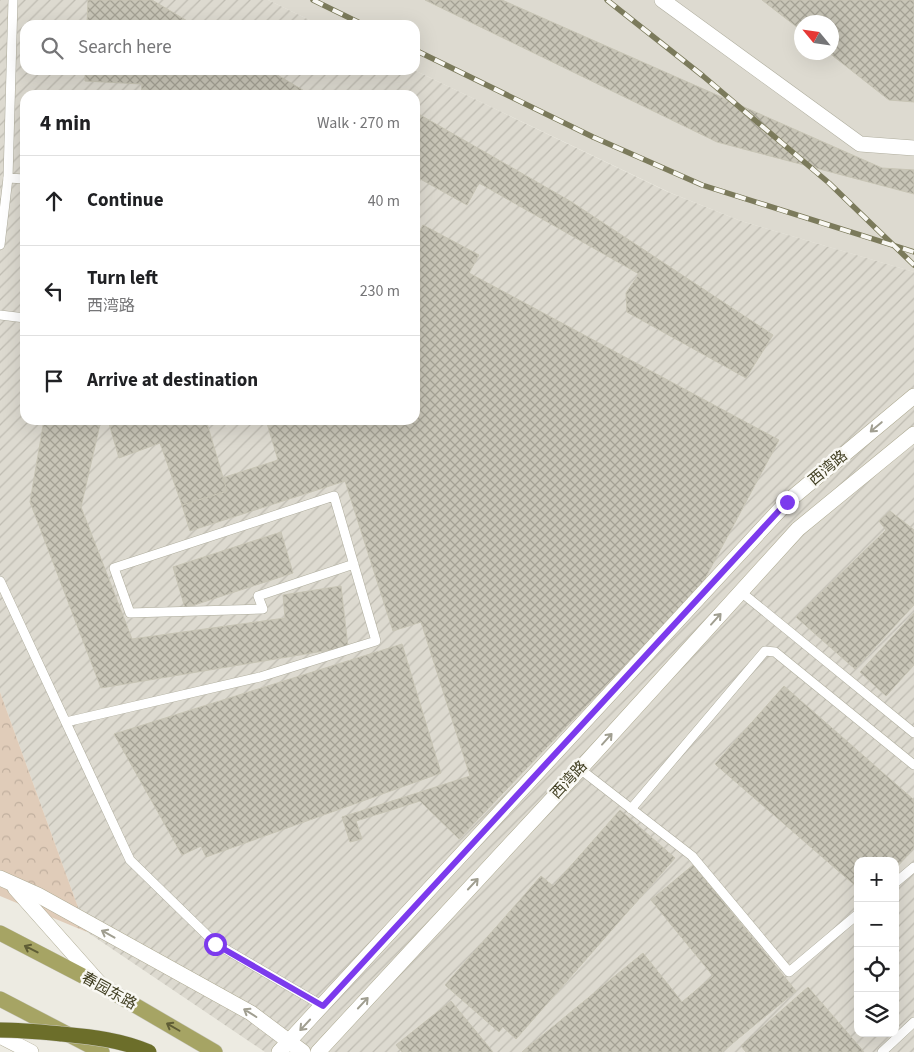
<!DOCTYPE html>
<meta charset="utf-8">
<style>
:root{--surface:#fff;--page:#f6f6f6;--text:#202124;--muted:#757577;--line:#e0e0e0}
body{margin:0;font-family:"Source Sans 3","Noto Sans SC",sans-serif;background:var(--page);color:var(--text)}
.controls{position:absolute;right:15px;bottom:15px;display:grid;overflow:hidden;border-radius:10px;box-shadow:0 5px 20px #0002}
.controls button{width:45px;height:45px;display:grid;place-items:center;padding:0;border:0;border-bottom:1px solid var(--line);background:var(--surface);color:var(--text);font:25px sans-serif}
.compass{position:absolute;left:794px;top:15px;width:45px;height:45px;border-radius:50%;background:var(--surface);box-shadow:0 5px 20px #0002;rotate:299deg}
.stop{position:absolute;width:15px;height:15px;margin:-11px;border:4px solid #7c3aed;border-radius:50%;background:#fff}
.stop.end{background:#7c3aed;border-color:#fff;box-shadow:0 1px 5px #0008}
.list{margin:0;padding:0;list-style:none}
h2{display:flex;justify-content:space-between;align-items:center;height:65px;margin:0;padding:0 20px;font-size:21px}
h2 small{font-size:16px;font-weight:400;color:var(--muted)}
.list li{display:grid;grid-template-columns:32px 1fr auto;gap:15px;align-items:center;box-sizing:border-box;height:90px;padding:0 20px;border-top:1px solid var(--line)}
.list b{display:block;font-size:19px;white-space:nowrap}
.list p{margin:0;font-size:16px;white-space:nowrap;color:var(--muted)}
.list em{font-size:16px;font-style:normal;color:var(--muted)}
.icon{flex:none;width:28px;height:28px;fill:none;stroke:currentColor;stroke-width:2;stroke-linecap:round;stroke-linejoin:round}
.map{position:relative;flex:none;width:914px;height:1052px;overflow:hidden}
.search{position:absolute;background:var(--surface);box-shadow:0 5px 20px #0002;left:20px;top:20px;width:400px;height:55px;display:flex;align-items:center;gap:12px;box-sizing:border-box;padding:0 18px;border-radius:15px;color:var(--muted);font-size:19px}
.panel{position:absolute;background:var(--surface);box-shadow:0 5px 20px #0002;left:20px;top:90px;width:400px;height:335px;border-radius:15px}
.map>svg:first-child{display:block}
</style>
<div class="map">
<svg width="914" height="1052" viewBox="0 0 914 1052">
<defs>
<pattern id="industrial-furrows" width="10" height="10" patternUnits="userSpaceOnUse" patternTransform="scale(1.25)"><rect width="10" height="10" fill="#dddad0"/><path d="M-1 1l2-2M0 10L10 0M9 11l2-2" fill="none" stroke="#bfbcb2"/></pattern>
<pattern id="park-crowns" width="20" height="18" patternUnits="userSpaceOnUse" patternTransform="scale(1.25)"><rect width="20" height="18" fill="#e0ccb9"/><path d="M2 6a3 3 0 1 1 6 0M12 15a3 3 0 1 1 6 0" fill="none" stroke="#c1b09f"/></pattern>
<pattern id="building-cross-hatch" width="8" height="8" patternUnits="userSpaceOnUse" patternTransform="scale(1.25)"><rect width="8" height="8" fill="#c8c5b7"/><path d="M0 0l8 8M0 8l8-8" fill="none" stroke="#a4a194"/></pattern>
</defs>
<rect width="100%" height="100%" fill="#edebe2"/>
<path fill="#dddad0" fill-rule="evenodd" d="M268 0H914V272L741 221 671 193 414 70 415 25H320ZM802 22H832V52H802Z"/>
<path fill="url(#industrial-furrows)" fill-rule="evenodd" d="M0 0H268L320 25H25V70H414L668 192 741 221 914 272V1052H265L87 932 0 692ZM25 95H415V420H25ZM858 861H895V1033H858Z"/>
<path fill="url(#park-crowns)" d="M0 692 87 932 0 896Z"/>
<g fill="url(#building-cross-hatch)" stroke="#c7c4b4">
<path d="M88 0H152L194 25H87Z"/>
<path d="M425 0H502L882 168 914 170V194L717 142Z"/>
<path d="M762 0H914V102L889 100 828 52H832V22H802V31Z"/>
<path d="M85 70H269L311 95H141L142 84 85 81Z"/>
<path d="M415 112 570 201 773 335 746 378 627 312 626 293 639 274 479 183 467 205 415 176Z"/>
<path d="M423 225 479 255 469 273 779 440 701 586 459 839 420 801 356 821 362 839 350 842 342 817 470 776 421 622 393 631 345 481 190 531 182 505 227 491 222 478 278 460 266 420H415V240Z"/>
<path d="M44 420H101L81 507 132 639 285 618 283 595 341 586 348 647 101 688 30 502Z"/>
<path d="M108 420H206L227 491 182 505 160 443 119 458Z"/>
<path d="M890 511 914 530V605L855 669 796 617 886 530 879 521Z"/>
<path d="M281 532 293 573 185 608 173 567Z"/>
<path d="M914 613V665L886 696 860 672Z"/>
<path d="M402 644 441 773 206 857 201 846 182 855 114 734Z"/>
<path d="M784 686 914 800V848L895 869V861H858V888L715 764Z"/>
<path d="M620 810 675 858 516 1039 503 1027 499 1032 445 985 541 876 553 886Z"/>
<path d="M693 865 796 991 722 1052H522L643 953 682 1002 713 976 651 900Z"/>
<path d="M808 987 864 1052H746L741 1046Z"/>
<path d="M451 1001 493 1052H402L396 1045Z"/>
</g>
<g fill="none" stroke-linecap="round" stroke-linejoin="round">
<g stroke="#afad9d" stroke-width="10">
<g id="lane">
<path d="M13 0 8 178 25 179"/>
<path d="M0 245 8 178"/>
<path d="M0 315 25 318"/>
<path d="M0 581 130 860 215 943 323 1006"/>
<path d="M741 592 914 733"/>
<path d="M66 722 260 677 376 641 334 496 114 568 130 613 263 609 258 596 354 564"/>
<path d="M580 769 692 856 789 972 858 914"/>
<path d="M631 809 765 651 775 652 914 765"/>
<path d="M895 883 914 867"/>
<path d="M882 1052 914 1022"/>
</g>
</g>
<g stroke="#afad9d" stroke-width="16">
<path id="street" d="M662 0 860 144 914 148"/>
</g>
<g stroke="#afab94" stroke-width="16">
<g id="secondary">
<path d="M0 878 38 895 251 1013 303 1052"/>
<path d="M15 888 101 985"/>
<path d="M0 1036 31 1052"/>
<path d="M279 1052 787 502 914 396"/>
<path d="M318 1052 580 769 798 529 914 434"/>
</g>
</g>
<g stroke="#cac9c1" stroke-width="16">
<g id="primary">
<path d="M0 933 102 986 215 1052"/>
<path d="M0 999 102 1052"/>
</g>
</g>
<use href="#lane" stroke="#fff" stroke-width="9"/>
<use href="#street" stroke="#fff" stroke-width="15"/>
<use href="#secondary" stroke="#fff" stroke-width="15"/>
<use href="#primary" stroke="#a6a464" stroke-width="15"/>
<g stroke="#7b7a5b" stroke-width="5.5">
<g id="rail">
<path d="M313 0 364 25"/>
<path d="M607 0 703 76 829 183 914 265"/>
<path d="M415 50 593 137 702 185 914 252"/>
</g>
</g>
<use href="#rail" stroke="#f9f8f3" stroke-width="4" stroke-dasharray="11" stroke-linecap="butt"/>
<g stroke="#cac9c1" stroke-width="16" stroke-linecap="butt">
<path id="highway-bridge" d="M0 1030C21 1030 41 1032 62 1034 93 1037 121 1040 149 1052"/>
</g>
<use href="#highway-bridge" stroke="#6c6e2a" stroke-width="15"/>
</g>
<defs><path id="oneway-shaft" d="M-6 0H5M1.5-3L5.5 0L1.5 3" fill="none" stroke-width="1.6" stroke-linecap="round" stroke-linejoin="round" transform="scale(1.25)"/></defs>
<g stroke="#a09e90">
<use href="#oneway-shaft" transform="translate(876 427) rotate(140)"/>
<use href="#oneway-shaft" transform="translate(716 619) rotate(-48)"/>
<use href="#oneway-shaft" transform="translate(607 739) rotate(-48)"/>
<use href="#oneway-shaft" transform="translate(473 884) rotate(-47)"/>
<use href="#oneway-shaft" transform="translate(108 934) rotate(-151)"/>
<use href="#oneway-shaft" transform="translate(363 1003) rotate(-47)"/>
<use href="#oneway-shaft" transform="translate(250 1013) rotate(-148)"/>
<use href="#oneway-shaft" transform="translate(305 1025) rotate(133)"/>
</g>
<g stroke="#5f5d35">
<use href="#oneway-shaft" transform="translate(31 949) rotate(-153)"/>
<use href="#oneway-shaft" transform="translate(173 1027) rotate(-150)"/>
</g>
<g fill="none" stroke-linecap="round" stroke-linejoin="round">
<path stroke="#7c3aed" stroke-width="6" d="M215 944 323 1006 787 502"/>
</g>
<g text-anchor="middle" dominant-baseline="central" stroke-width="5" stroke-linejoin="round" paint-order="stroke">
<g font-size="15" fill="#403e21" stroke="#f9f8f3">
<text transform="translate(828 468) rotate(-40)">西湾路</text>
<text transform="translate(569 780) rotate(-47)">西湾路</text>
<text transform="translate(109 991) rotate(29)">春园东路</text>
</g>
</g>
</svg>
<div class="controls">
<button>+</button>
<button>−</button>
<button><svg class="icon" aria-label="locate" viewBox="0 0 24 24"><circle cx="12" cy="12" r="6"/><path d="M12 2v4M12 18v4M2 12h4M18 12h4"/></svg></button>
<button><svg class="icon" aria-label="layers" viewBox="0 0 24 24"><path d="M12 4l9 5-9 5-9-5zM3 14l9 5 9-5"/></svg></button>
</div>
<svg class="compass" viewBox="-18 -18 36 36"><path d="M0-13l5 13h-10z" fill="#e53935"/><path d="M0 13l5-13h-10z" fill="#757577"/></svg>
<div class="stop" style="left:215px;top:944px"></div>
<div class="stop end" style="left:787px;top:502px"></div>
<div class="search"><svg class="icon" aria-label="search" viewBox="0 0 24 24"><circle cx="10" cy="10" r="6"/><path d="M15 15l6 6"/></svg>Search here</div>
<section class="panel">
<h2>4 min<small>Walk · 270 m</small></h2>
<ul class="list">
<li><svg class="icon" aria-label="ahead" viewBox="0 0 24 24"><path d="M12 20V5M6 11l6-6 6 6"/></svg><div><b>Continue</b></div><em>40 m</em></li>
<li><svg class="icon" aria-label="left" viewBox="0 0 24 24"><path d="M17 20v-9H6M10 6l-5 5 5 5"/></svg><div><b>Turn left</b><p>西湾路</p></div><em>230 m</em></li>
<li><svg class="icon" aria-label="arrive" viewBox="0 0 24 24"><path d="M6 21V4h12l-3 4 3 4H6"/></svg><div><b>Arrive at destination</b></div></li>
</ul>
</section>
</div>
